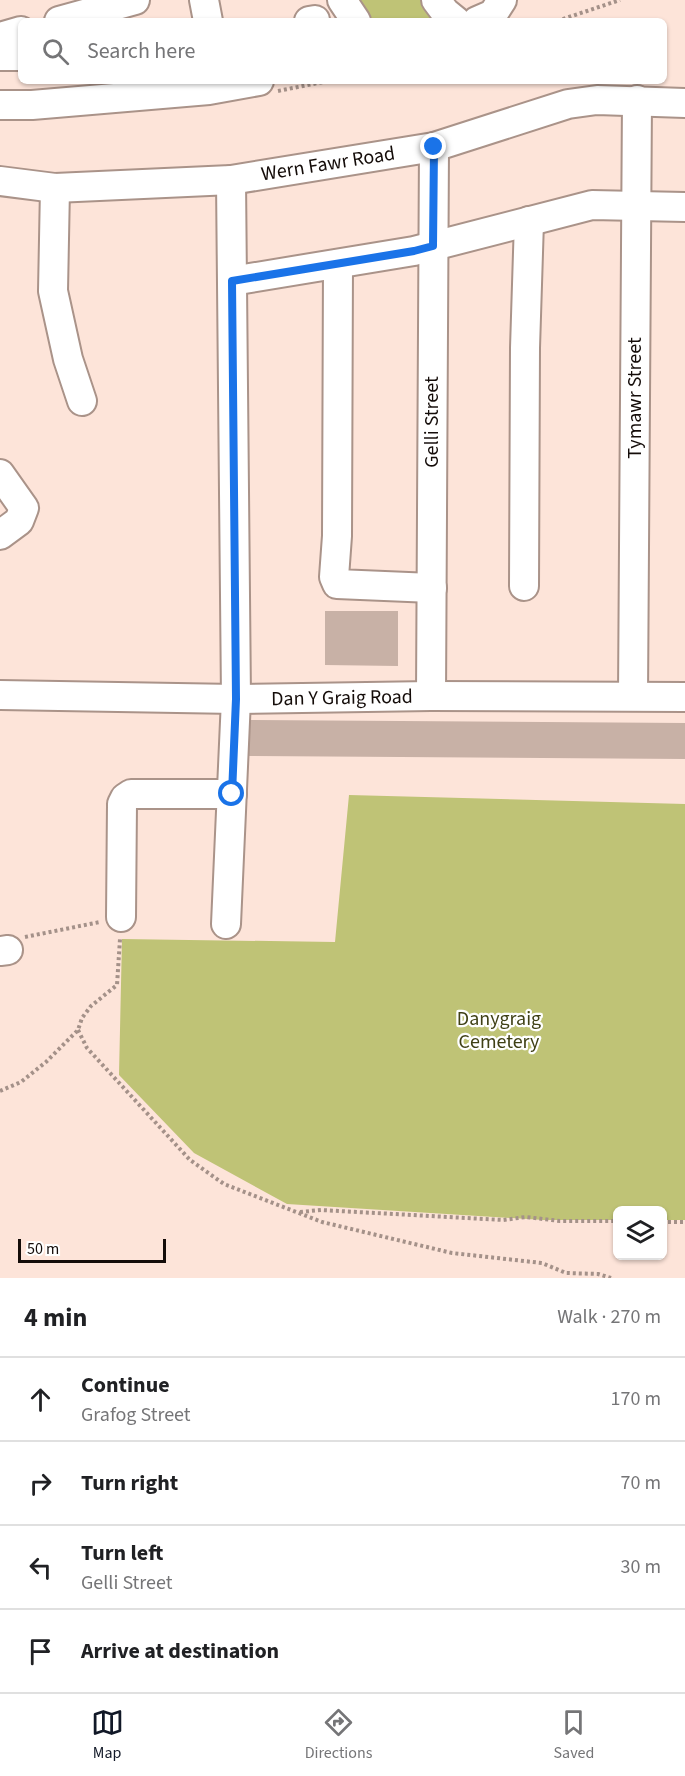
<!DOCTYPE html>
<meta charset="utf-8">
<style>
:root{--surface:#fff;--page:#f6f6f6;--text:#202124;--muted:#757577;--line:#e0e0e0;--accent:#111827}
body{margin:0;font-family:"Source Sans 3",sans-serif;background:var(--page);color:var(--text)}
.controls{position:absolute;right:18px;bottom:18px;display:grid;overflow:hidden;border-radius:9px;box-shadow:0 2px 4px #0004}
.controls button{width:54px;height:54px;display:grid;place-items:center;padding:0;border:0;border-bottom:2px solid var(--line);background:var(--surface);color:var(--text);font:30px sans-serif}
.scale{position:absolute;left:18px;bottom:15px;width:148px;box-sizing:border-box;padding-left:6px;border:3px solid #140c09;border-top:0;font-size:16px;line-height:21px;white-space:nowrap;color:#140c09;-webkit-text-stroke:4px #fff;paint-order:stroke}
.stop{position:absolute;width:18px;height:18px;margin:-14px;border:4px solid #1a73e8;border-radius:50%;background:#fff}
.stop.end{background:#1a73e8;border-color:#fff;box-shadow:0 2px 6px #0008}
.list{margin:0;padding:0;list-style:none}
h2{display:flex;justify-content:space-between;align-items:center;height:78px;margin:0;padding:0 24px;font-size:26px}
h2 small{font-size:20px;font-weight:400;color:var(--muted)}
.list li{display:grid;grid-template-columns:39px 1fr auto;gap:18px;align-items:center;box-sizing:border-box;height:84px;padding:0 24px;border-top:2px solid var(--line)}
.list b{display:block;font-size:22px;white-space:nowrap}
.list p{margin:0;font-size:20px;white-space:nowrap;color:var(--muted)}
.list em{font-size:20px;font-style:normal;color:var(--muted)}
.icon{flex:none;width:33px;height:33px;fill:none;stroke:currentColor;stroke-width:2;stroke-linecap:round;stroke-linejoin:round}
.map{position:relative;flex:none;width:685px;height:1278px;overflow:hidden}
.search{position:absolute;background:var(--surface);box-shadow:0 2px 4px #0004;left:18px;right:18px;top:18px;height:66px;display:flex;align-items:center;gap:15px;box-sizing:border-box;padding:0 21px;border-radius:9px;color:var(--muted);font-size:22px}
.sheet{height:414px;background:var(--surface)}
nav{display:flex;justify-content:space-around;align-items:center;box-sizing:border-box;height:84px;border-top:2px solid var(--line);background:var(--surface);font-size:16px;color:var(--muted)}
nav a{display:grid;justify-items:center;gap:3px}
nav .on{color:var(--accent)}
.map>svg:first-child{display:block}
</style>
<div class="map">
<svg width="685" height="1278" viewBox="0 0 685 1278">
<rect width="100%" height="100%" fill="#fde4d9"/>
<g fill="#bfc376">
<path d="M356 0H425L433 21H370Z"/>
<path d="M349 795 685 804V1220H663L662 1210H618L617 1220H544L287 1204 194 1153 119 1075 122 939 335 942Z"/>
</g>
<g fill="#c8b1a6">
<path d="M325 611H398V666L325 665Z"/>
<path d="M248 720 685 723V759L247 756Z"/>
</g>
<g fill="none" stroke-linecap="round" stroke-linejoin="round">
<g stroke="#aa9389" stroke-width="32">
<g id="minor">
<path d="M204 0 208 21"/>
<path d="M342 0 356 21"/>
<path d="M436 0 445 12 456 21"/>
<path d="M59 21 135 0"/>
<path d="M309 21 315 20"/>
<path d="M477 21 493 14 502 0"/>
<path d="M0 37 21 31"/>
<path d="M0 56H21"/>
<path d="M0 105H32L209 90 259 81"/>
<path d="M0 181 55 188 231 180 434 147 568 104 597 100 685 103"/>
<path d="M55 188 53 291 68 359 82 401"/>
<path d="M338 264 337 536 334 577 337 584 432 588"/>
<path d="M232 281 414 251 592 205 685 207"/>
<path d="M0 474 24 508 19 521 0 535"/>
<path d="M524 586 525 348 529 221"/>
<path d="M0 695 236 699 431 696 685 697"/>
<path d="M431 696 434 147"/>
<path d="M633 696 637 100"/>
<path d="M121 917 122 804 125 798 131 794H232"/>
<path d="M226 924 236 699 231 180"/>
<path d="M0 951 8 950"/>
</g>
</g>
<g stroke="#a49189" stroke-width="4" stroke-dasharray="3 3" stroke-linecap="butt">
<path d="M557 21 620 0"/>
<path d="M278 91 328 81"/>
<path d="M25 937 100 922"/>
<path d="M78 1030 87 1048 190 1160 224 1184 322 1222 452 1253 542 1263 566 1273 598 1274 611 1278"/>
<path d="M0 1091 21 1082 46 1062 78 1030 82 1018 91 1006 117 985 120 939"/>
<path d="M300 1212 321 1210 503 1220 526 1217 560 1221H618"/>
<path d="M662 1222H685"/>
</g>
<use href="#minor" stroke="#fff" stroke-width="28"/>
</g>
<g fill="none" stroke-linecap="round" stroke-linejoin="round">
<path stroke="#1a73e8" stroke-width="8" d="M232 794 236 699 232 281 414 251 433 246 434 147"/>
</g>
<g text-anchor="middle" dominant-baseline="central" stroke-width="4.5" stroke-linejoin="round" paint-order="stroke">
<g font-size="20" fill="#140c09" stroke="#fff">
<text transform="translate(328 164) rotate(-9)">Wern Fawr Road</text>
<text transform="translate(635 398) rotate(-90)">Tymawr Street</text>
<text transform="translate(432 422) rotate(-90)">Gelli Street</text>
<text transform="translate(342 698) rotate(-1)">Dan Y Graig Road</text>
</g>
<g font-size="20" fill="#3f4015" stroke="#fff">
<text x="499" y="1019">Danygraig<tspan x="499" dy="23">Cemetery</tspan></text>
</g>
</g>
</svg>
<div class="controls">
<button><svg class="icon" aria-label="layers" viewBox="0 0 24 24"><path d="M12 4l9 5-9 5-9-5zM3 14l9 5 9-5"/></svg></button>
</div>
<div class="scale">50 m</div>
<div class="stop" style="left:232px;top:794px"></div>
<div class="stop end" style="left:434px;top:147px"></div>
<div class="search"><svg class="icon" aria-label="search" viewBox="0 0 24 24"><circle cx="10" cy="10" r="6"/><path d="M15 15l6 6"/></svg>Search here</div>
</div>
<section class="sheet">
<h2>4 min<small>Walk · 270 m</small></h2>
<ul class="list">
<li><svg class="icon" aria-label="ahead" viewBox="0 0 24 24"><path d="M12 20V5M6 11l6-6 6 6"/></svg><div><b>Continue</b><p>Grafog Street</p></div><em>170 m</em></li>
<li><svg class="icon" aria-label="right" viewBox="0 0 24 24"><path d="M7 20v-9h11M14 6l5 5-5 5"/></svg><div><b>Turn right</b></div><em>70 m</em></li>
<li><svg class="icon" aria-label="left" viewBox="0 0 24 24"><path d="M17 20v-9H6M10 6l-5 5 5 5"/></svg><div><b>Turn left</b><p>Gelli Street</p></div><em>30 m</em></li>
<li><svg class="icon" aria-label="arrive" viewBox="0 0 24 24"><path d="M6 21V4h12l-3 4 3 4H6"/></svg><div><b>Arrive at destination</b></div></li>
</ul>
</section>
<nav>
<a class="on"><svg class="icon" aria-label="map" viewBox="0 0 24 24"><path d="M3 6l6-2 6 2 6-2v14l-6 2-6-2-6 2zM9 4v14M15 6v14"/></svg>Map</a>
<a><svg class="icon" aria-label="directions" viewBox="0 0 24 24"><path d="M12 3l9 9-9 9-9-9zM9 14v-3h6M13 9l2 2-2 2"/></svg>Directions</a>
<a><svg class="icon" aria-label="saved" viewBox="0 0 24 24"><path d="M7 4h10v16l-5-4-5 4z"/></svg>Saved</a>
</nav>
